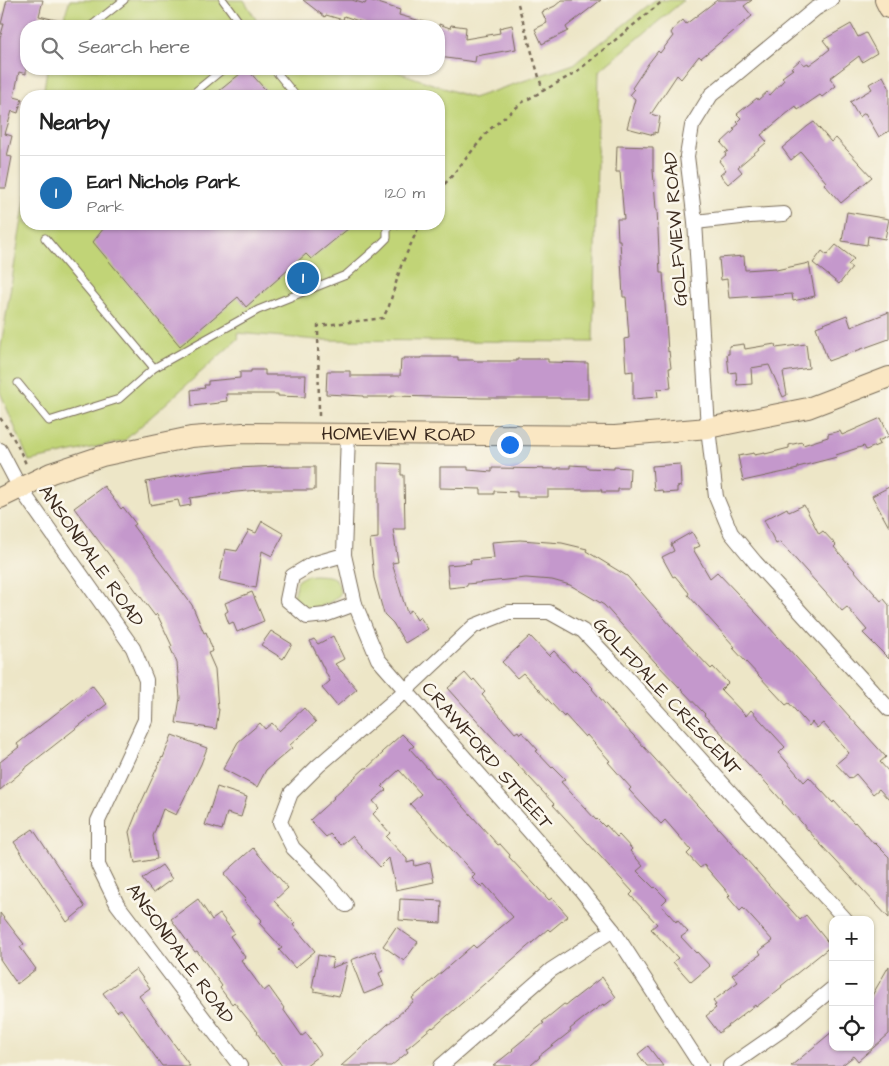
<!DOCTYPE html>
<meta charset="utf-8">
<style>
:root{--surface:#fff;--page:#f6f6f6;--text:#222;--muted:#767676;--line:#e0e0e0;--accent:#1f6fb2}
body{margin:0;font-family:"Architects Daughter",sans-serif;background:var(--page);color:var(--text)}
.controls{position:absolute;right:15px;bottom:15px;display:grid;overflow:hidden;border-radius:10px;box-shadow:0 1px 4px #0004}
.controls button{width:45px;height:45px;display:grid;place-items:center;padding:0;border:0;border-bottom:1px solid var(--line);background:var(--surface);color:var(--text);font:25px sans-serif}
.you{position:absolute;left:509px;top:444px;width:18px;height:18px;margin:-12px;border:4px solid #fff;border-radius:50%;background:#1a73e8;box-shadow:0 0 0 8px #1a73e833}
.badge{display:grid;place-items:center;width:32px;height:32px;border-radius:50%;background:var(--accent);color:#fff;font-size:16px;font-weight:700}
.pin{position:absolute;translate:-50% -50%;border:2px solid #fff;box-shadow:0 1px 5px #0006}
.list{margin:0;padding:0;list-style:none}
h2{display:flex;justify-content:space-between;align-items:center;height:65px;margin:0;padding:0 20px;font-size:21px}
h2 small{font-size:16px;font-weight:400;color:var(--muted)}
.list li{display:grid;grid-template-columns:32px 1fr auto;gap:15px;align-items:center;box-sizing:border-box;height:75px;padding:0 20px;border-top:1px solid var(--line)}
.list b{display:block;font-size:19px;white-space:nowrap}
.list p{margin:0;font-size:16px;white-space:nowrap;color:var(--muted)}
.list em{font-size:16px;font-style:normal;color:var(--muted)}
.icon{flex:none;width:28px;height:28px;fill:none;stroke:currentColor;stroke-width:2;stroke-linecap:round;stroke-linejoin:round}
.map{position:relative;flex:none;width:889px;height:1066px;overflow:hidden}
.search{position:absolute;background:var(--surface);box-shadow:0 1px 4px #0004;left:20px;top:20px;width:425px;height:55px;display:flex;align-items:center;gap:12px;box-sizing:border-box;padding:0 18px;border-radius:20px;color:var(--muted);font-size:19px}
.panel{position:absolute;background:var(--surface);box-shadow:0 1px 4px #0004;left:20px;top:90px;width:425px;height:140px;border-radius:20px}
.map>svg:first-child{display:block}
</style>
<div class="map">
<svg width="889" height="1066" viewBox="0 0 889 1066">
<rect width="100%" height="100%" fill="#fbf7ec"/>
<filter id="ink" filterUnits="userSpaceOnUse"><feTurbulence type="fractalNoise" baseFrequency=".02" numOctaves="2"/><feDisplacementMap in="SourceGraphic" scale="10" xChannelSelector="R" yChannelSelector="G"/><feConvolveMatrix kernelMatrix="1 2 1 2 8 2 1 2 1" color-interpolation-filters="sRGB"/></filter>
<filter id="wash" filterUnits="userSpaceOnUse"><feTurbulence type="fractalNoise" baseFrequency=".0096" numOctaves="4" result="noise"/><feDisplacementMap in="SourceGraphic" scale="20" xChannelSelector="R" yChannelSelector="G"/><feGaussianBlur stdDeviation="1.12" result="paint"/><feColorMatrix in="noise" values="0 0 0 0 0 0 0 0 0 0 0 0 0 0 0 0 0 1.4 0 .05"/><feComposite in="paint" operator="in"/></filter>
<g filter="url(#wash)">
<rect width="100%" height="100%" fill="#ede6c7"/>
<g fill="#c1d477" stroke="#7e7f4a">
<path d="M70 0H244L258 23 268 26H61Z"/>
<path d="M655 0H684L599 71 593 342 318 340 237 333 239 338 124 441 29 461 0 392V352L26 195V224H439V96H43L47 69H389L473 98 574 64Z"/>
<path d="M314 575C330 576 339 574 340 594 336 599 331 602 324 605 309 612 303 610 294 596L298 580 305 576Z"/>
</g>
<g id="blocks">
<g fill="#c498cc">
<path d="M7 0H43L39 16 64 22V26H26V74L19 72 14 97 22 99 18 113 12 111 5 134 12 136 7 156 12 157 6 188H0V38L4 24H1Z"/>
<path d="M303 0H352L365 4 367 0H369L400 10 399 15 428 23 427 26H373L344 16 343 20 326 15 325 17Z"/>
<path d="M562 0H601L566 27 568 31 542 44 535 29 547 23 542 12 555 6Z"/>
<path d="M717 0H752L744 6 752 16 701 58 699 56 681 79 677 75 651 114 660 117 657 133 654 132V135L627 128 635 99 630 95 634 90 632 88 648 64 658 51 660 53 673 36 671 33 674 28 683 20 686 24Z"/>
<path d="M439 24 450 28 451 25 466 27 465 39 500 33 499 28 512 25 516 49 476 56 475 62 439 57Z"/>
<path d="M851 24 858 37 866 33 877 53 862 62 859 56 830 78 836 86 822 97 820 95 798 110 796 106 761 135 767 142 738 167 742 172 728 184 720 175 726 170 719 161 726 155 725 153 728 151 721 143 735 130 733 129 739 124 737 122 741 118 737 114 757 98 758 100 767 92 770 95 784 80 782 77 793 69 791 68 800 60 804 65 808 63 809 65 820 57 830 49 823 40Z"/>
<path d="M246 69H247L271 96H213Z"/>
<path d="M883 76 889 87V131L879 137 865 113 859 117 850 102 872 89 869 84Z"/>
<path d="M814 122 831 142 836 138 872 177 841 203 824 184 826 182 801 152 791 160 782 148 808 126Z"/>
<path d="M617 146 653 147V170L656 209H657L660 273H663L668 352 669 351 671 368H669L671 388 657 389 658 397 633 399V371L626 372 624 339 629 338 626 297H623L620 240H618L617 219H624L620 172H616Z"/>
<path d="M847 212 889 219 885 239 868 236 867 245 842 241Z"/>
<path d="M107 224H354L311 259 306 254 246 307 238 297 180 346 93 242Z"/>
<path d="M836 245 854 259 848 265 852 268 839 284 813 263 822 251 827 255Z"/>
<path d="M744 256 745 270 776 268V270L809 263 815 296 793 301 792 294 729 298 727 279 721 280 719 258Z"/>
<path d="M889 312V339L828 361 816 327 847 315 851 327Z"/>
<path d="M744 344 745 349 775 344 776 348 806 344 809 368 783 372 787 395 783 397 769 365 751 368 752 384 737 385 736 372 729 373 727 354H729V346Z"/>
<path d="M422 357H458V360H474V361H517V359H548V362L588 363V399H560V398H481L391 396V397H363V396L326 394 327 371H350V376H400L401 359 403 360V358H422Z"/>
<path d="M251 370H265V375H306L305 397 278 396V394H226L227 401 219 402V403L192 406 191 390 205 388 204 385H208V381L240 378V372H251Z"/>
<path d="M881 418 889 436 878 441 880 444 878 445 866 450 864 446 836 455 837 457 798 467V469L743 481 738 456 754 453V455L765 453V454L789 448V445L802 442 803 445 828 437V434L840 431 842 435Z"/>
<path d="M378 463 401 464V475H404L405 529H393L398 562 392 563 407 613 411 610 417 620 420 617 428 629 405 643 393 623 384 614 374 578 370 539 378 538Z"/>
<path d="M680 464 681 486 677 487V492L663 493 662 490 654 491 652 466Z"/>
<path d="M570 465 587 466V468L614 469V467L630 468 629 489H618V492H601L602 490H548V497H517V492L494 491V494H481V489L440 488V467H468V470L492 472V468L558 469V468H570Z"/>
<path d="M281 466V467H315V490H259L225 493 190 498 191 505 180 507 178 500 150 505 146 482 194 473 237 468Z"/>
<path d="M104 486 121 509 123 507 136 524 133 526 192 605 204 633 206 632 213 651 208 653 215 669 218 709H219L216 729 176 723 180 698 177 663 170 647 172 646 157 614 155 616 74 508Z"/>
<path d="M889 487V527L872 496Z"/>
<path d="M804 505 819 534 823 531 836 545 834 547 881 601 884 599 889 605V659L863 633 867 630 847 607 842 611 780 542 776 544 764 520 787 508 789 512Z"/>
<path d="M262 521 284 534 272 556 262 551 256 588 219 580 225 549 237 551 249 530 256 533Z"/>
<path d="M692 532 700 546 693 549 710 578 717 572 759 616 886 757 880 762 889 772V800L879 789 873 794 856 774 850 779 836 764 849 753 823 723 817 728 812 722 809 726 789 703 786 705 733 648 735 647 688 595 689 593 675 576 673 577 662 557 674 551 671 544Z"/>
<path d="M520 540 562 543 587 549 586 551 627 576 678 634 711 669 713 667 728 683 721 690 746 716 751 710 785 747 779 753 804 782 809 777 833 803 834 801 854 823 855 822 874 844 875 843 889 857V918L821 845 795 815 794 816 782 803 783 802 760 776V777L748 764 723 737 724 736 704 715 705 714 655 662 604 605 570 585 552 580 526 578 467 584V586L449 588 447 565 471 563 470 560 494 558 492 542Z"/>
<path d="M252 592 264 621 237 632 233 622 229 624 225 613 228 611 225 603Z"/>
<path d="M271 631 292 644 283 659 261 645Z"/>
<path d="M333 636 344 659 335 664 357 689 337 706 322 688 330 681 310 641 314 639 318 644Z"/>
<path d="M530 636 549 656 554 651 573 672 575 670 593 688 592 689 612 712 730 841 800 920 806 915 831 946 781 986 782 987 756 1007 755 1005 719 1033 706 1016 716 1008 714 1006 716 1005 713 1001 738 982 732 975 761 954 759 951 773 941 743 908 740 911 733 903 728 897 730 895 704 865 700 868 687 854 691 850 665 820 661 824 629 790 631 788 608 762 610 761 587 735 585 737 565 715 564 717 523 673 517 678 502 662Z"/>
<path d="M465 673 472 681 474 679 485 692 482 695 515 733 518 731 520 734 522 732 538 750 536 751 552 768 553 767 565 779 561 782 596 820 597 819 605 827 606 825 617 837 619 835 632 849 630 851 643 866 637 871 654 888 655 887 667 899 661 905 676 922 677 920 688 932 681 937 696 953 697 952 710 966 691 982 673 962 678 958 651 929 657 924 630 895 633 892 553 805 554 804 492 737 448 688Z"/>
<path d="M92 685 107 704 24 769V770L0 790V762L19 747 17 744Z"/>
<path d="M304 708 316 722 290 745 292 748 266 770 257 787 223 769 238 742 260 723 265 729 272 723 279 731Z"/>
<path d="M402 734 414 746 410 749 437 779 438 778 498 845 500 844 510 855 509 857 549 900 552 898 568 916 550 931 548 929 433 1028 432 1027 406 1049 408 1052 391 1066H341L414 1001 412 998 473 945 476 948 513 917 484 884 481 887 472 878 475 875 410 804 421 794 399 770 382 786 386 790 373 801 379 808 373 814 390 833 386 837 407 859V863L414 861 415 866 430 862 434 882 396 890 389 858 380 867 352 836 341 845 330 834 326 837 310 820 334 798 333 797 353 779 365 768H367L383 753 382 752Z"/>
<path d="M172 735 207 748 201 764 176 815 163 809 153 836 157 859 135 863 129 832 137 812 162 757 163 758Z"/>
<path d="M217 787 247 797 241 817 227 813 222 830 205 825Z"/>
<path d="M33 829 85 907 67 922 14 842Z"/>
<path d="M253 848 288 888 274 901 295 923 293 925 315 951 295 968 279 950 282 948 259 923 262 920 244 901 246 899 224 874Z"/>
<path d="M162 865 172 879 153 893 142 879Z"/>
<path d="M198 899 212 920 220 914 234 933 230 936 245 957 241 960 264 991 269 987 284 1008 283 1009 302 1036 306 1033 321 1054 305 1066H282L273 1053 272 1054 257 1033 258 1032 234 1002 232 1004 220 988 222 986 197 951 195 952 171 919Z"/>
<path d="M400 899 442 901 441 923 399 920Z"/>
<path d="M0 913 24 944 20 947 36 969 17 984 0 959Z"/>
<path d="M396 927 418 942 404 961 383 946Z"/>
<path d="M375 951 383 971 379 973 384 986 364 994 351 960Z"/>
<path d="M318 955 333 958 331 968 347 962 339 996 314 991V988H312Z"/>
<path d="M889 966V1034L858 1061 854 1056 841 1066H791L833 1031V1047H870V999Z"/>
<path d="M136 969 150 988 139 996 190 1066H162L121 1009 117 1012 103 993Z"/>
<path d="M602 977 616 997 604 1006 603 1004 584 1018 570 1029 571 1031 539 1056 540 1057 530 1066H493L513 1050 512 1049 544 1023 542 1022 564 1004 566 1005Z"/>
<path d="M648 1046 663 1066H647L638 1054Z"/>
</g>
</g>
</g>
<g filter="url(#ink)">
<use href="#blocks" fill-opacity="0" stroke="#796c59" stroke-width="1"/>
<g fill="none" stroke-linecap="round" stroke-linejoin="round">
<g stroke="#796c59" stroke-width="9">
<g id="lane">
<path d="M223 0 242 26"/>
<path d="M91 26 124 0"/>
<path d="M274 69 296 96"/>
<path d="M190 96 223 69"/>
<path d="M154 368 258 310 346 275 378 247 387 238V224"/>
<path d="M18 383 49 421 119 399 154 368 45 238"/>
</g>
</g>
<g stroke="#796c59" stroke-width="16">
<g id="street">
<path d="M831 0 815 9 711 95 692 126 687 156 695 222 708 428 716 497 731 533 755 562 889 709"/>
<path d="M695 222 750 216 784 214"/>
<path d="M348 434 344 555 355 604 378 659 581 890 613 930 701 1066"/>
<path d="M0 450 20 488 133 648 146 680 145 720 98 821V865L117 904 240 1066"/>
<path d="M344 555 312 564 292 576 287 600 307 617 325 615 355 604"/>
<path d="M346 905 327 882 293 848 280 822 291 793 318 766 405 691 474 626 509 612H549L583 631 618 668 846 920"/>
<path d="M441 1066 551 970 613 930"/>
<path d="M730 1066 782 1030 833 988"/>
</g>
</g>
<g stroke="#796c59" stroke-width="22">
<g id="secondary">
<path d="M885 0 889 8"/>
<path id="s1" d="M0 498 51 473 102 456 191 437 243 433 615 436 708 428 808 408 889 377"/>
</g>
</g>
<g stroke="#796c59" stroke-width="2.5" stroke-dasharray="4 4" stroke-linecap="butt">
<path d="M518 4 543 91"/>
<path d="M439 190 451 177 489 130 523 102 575 73 664 0"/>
<path d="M397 229 403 224"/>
<path d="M319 416 318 326 383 318 389 306 401 266 420 224"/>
<path d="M0 418C11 432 19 448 26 464"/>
</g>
<use href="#lane" stroke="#fff" stroke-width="7"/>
<use href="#street" stroke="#fff" stroke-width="14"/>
<use href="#secondary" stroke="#fae7c3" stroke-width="20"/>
</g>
</g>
<g text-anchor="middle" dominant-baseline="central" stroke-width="5" stroke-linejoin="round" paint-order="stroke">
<g font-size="19" fill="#3b2a1e" stroke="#fbf7ec">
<text transform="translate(676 229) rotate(-94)">GOLFVIEW ROAD</text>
<text stroke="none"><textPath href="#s1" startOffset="409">HOMEVIEW ROAD</textPath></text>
<text transform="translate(91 556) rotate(55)">ANSONDALE ROAD</text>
<text transform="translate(667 697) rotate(47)">GOLFDALE CRESCENT</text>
<text transform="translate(487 756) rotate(49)">CRAWFORD STREET</text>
<text transform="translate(180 954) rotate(54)">ANSONDALE ROAD</text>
</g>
</g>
</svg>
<div class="controls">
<button>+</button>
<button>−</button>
<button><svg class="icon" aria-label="locate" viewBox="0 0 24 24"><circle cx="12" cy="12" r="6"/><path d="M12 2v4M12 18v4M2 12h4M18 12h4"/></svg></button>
</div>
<div class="you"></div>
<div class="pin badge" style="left:303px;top:278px">1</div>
<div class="search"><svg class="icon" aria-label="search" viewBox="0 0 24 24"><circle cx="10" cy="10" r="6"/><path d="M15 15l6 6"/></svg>Search here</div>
<section class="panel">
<h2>Nearby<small></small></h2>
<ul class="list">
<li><span class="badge">1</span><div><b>Earl Nichols Park</b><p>Park</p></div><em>120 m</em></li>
</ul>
</section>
</div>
